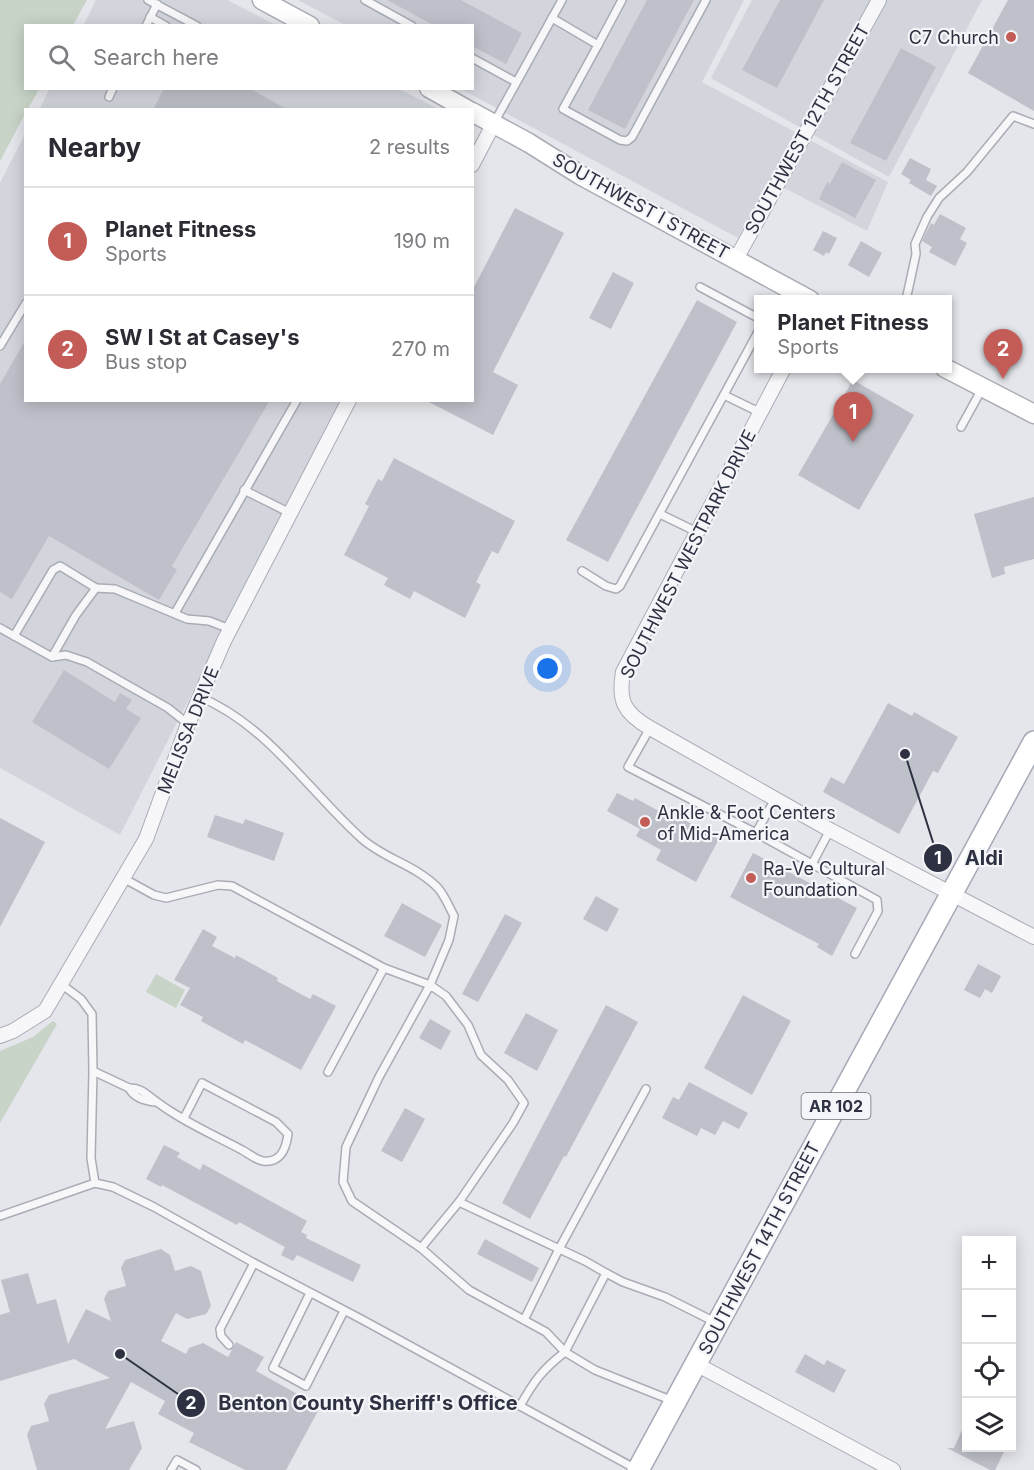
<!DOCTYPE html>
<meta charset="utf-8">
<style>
:root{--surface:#fff;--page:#f2f2f3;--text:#2b2b33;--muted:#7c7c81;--line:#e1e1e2;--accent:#c35b56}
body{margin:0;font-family:Inter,sans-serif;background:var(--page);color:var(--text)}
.controls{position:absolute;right:18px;bottom:18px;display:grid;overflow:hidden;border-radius:0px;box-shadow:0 3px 15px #0003}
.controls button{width:54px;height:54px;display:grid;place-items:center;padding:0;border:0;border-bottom:2px solid var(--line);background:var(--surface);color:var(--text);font:30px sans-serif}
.you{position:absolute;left:548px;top:669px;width:21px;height:21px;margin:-15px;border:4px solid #fff;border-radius:50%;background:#1a73e8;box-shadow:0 0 0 9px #1a73e833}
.badge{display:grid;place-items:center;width:39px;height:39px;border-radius:50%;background:var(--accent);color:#fff;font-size:20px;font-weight:700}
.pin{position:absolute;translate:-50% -50px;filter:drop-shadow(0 2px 3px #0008)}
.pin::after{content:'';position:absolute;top:32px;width:21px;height:18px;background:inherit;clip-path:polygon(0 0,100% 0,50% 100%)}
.popup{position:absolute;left:754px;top:295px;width:198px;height:78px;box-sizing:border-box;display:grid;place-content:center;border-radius:0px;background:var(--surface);filter:drop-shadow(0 2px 4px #0005);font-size:20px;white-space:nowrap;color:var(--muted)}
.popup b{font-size:22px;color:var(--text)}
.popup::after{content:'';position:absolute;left:50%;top:100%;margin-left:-12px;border:12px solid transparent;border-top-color:var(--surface)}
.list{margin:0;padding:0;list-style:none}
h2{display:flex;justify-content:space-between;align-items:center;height:78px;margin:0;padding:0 24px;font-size:26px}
h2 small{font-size:20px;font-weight:400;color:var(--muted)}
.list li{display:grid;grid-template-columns:39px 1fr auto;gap:18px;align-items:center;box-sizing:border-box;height:108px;padding:0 24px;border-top:2px solid var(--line)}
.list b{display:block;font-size:22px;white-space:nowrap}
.list p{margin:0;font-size:20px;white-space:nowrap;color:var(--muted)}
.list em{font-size:20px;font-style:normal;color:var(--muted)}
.icon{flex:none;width:33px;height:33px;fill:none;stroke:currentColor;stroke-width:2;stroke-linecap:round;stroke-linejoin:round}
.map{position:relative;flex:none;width:1034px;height:1470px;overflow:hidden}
.search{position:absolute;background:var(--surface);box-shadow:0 3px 15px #0003;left:24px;top:24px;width:450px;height:66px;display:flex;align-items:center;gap:15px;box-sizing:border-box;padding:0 21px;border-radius:0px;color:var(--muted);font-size:22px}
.panel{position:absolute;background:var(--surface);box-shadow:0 3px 15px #0003;left:24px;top:108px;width:450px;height:294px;border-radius:0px}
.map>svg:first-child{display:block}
</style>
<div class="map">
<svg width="1034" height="1470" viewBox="0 0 1034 1470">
<rect width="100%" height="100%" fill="#e5e6eb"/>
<g fill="#d3d5dd">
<path d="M96 0H227L276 25 83 26Z"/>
<path d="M298 0H744L702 82 888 182 867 231 771 181 738 238 461 89 472 88V26L345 25Z"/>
<path d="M752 0H982L889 177 711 78Z"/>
<path d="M50 88 399 89 439 109 39 110Z"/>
<path d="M25 134 26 400 340 401 120 835 0 768V183Z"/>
</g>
<g fill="#c7d4c7">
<path d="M0 0H87L73 25 26 26V88L39 89 28 109 26 110 25 114 0 161Z"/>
<path d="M156 974 185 990 176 1008 146 992Z"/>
<path d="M53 1021 57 1024 0 1123V1051L33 1037Z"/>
</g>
<g fill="#bfc1ca">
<path d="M387 0H461L522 33 506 64 472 46V26H435Z"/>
<path d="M647 0H694L625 129 588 110Z"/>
<path d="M780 0H824L777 88 742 70Z"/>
<path d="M1008 0H1034V111L968 73Z"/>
<path d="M901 48 936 67 886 161 850 143Z"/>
<path d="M164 88H249L288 110H153Z"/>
<path d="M910 158 931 169 926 180 937 186 931 196 909 183 911 180 901 174Z"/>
<path d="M842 162 876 180 855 218 819 199 827 182 830 184Z"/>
<path d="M515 208 564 233 493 372 518 385 493 435 425 400H472V291Z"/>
<path d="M940 214 966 228 960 239 967 243 955 266 929 252 932 247 922 241 931 223 934 225Z"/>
<path d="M823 231 837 238 829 254 826 252 824 256 813 250Z"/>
<path d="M861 241 882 253 869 277 848 265Z"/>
<path d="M613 272 634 283 611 329 589 318Z"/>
<path d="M697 300 737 322 608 562 566 540Z"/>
<path d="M26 339V400H270L172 566 177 570 159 600 49 536 12 599 0 592V384Z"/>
<path d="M853 380 914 415 859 510 798 475Z"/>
<path d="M394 458 515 521 498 554 492 551 476 582 481 585 465 618 414 591 410 599 384 585 388 578 344 555 369 506 365 504 378 479 382 481Z"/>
<path d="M1034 497V559L1004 567 1005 574 992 578 974 514Z"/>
<path d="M64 670 115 702 120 693 132 700 126 709 141 718 109 769 32 722Z"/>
<path d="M888 703 912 716 914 712 958 737 938 773 933 771 899 834 823 792 831 777 844 784Z"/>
<path d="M617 793 633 801 635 798 677 821 679 817 719 839 696 882 656 860 661 850 636 836 640 829 607 811Z"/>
<path d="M215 815 243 824 245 819 284 833 274 861 207 837Z"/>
<path d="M0 818 45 842 0 927Z"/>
<path d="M753 853 857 908 832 956 817 947 819 944 730 897Z"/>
<path d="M596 896 619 909 607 932 583 919Z"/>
<path d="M402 903 442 925 425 957 384 936Z"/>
<path d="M505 914 522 923 478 1002 462 994Z"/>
<path d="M203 929 217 937 212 946 235 958 236 955 278 978 277 981 310 999 313 994 336 1006 301 1070 245 1040 243 1044 201 1021 203 1017 180 1005 190 988 174 980Z"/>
<path d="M978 964 1001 976 992 993 985 989 980 998 964 990Z"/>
<path d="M743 995 791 1021 752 1095 704 1068Z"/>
<path d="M606 1005 638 1022 566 1157 564 1156 530 1219 502 1203Z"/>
<path d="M526 1013 558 1030 537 1071 504 1053Z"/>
<path d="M430 1019 451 1031 441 1050 419 1038Z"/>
<path d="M689 1082 748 1113 739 1129 723 1121 715 1135 701 1128 697 1136 662 1118 673 1097 679 1100Z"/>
<path d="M405 1108 425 1119 402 1162 381 1151Z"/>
<path d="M164 1145 180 1153 177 1157 200 1170 203 1164 307 1221 301 1232 307 1235 306 1238 361 1265 353 1282 297 1255 293 1261 281 1255 285 1247 239 1222 237 1225 162 1185 161 1187 146 1179Z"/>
<path d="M485 1239 539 1268 532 1282 477 1254Z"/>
<path d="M161 1249 170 1255 175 1271 191 1266 201 1271 211 1306 206 1314 187 1319 176 1313 161 1341 186 1354 189 1348 203 1343 228 1357 236 1342 264 1357 256 1371 308 1400 305 1405 318 1411 286 1470H245L189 1442 194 1433 158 1414 165 1401 131 1382 105 1429 134 1421 142 1448 129 1470H37L27 1435 31 1426 49 1421 44 1404 49 1395 110 1378 74 1359 0 1381V1315L10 1312 1 1280 28 1273 37 1304 56 1299 68 1344 86 1309 111 1321 104 1299 108 1291 126 1286 121 1268 125 1260Z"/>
<path d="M805 1354 824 1365 827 1360 846 1370 834 1393 795 1372Z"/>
<path d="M966 1421V1448H1006L995 1470H990L947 1448H954Z"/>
</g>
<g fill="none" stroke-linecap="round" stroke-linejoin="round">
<g stroke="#aaacb5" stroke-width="10">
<g id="lane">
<path d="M148 0 197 26"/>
<path d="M365 0 412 26"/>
<path d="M150 17 166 26"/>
<path d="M552 18 598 45 563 109 620 140 627 141 632 137 706 0"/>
<path d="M146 26 157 4"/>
<path d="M598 45 622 0"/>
<path d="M472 58 516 82"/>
<path d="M109 97 113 88"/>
<path d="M494 123 562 0"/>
<path d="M700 287 758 318"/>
<path d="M906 300 916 254 915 244 927 217 939 198 967 172 1013 116 1034 124"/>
<path d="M0 346 26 303"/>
<path d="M724 395 761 413"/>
<path d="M961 427 983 387"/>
<path d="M244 490 290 513"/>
<path d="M660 514 697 532"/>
<path d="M582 571 606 586 616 589 620 586 758 332"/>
<path d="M175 613 297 400"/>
<path d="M0 628 52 657 66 655 87 662 168 708 188 724"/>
<path d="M14 636 53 570 60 566 96 588"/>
<path d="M52 657 76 615 96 588 115 589 187 619 209 621 230 629"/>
<path d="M200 697C267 725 308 790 361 838 384 859 416 865 438 888 445 896 449 907 454 916L449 940 430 985 384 968"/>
<path d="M650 728 628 767 756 833"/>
<path d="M775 799 756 833 877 900 878 911 855 954"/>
<path d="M812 864 830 830"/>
<path d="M123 878 154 895 166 898 218 885 232 886 384 968 328 1072"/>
<path d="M61 984 81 999 92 1014 93 1071 129 1088C134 1098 145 1101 155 1102"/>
<path d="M93 1071 91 1158 95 1183 113 1187 154 1207 254 1263 361 1319 520 1406"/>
<path d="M129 1088C141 1087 148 1096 157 1102 182 1121 214 1135 242 1150 248 1153 256 1160 263 1161 281 1163 286 1149 288 1134L276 1122 202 1083 184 1118"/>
<path d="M459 1202 513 1123 524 1103 508 1080 481 1055 468 1025 446 996 430 985 379 1077 346 1147 343 1182 352 1201 421 1248 469 1290 546 1332 565 1352C542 1370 534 1381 520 1406L636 1469"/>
<path d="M0 1216 95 1183"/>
<path d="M421 1248 459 1202 585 1261 606 1273"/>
<path d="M310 1293 273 1368 306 1386 344 1311"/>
<path d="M524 1320 559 1249 646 1089"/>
<path d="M229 1345 221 1336 220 1329 254 1263"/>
<path d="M673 1401 595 1370 565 1352 606 1273 623 1282 665 1297 715 1322"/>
<path d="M171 1470 177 1460 196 1470"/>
</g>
</g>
<g stroke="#aaacb5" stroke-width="16">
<g id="street">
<path d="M472 165 494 123"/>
<path d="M736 259 879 0"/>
<path d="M784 368 623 672C618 701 624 713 650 728L830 830 1034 937"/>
<path d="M0 1036 13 1031 45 1011 146 839 188 724 224 641 349 400"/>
<path d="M696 1364 893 1470"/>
</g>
</g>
<g stroke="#aaacb5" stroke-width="21">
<g id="secondary">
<path d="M262 0 310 26"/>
<path d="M429 88 468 110"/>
<path d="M472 112 529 143 580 175 810 300"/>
<path d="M945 368 1034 414"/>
</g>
</g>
<g stroke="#a5a8b6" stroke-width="24">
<path id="primary" d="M638 1470 1034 742"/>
</g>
<use href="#lane" stroke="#f7f7fa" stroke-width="7"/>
<use href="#street" stroke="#f7f7fa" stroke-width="14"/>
<use href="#secondary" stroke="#fff" stroke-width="18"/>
<use href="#primary" stroke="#fff" stroke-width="21"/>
</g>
<g fill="#c35b56" stroke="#f4f5f8" stroke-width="2">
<circle cx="1011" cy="37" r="6"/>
<circle cx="645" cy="822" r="6"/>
<circle cx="751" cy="878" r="6"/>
</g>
<g text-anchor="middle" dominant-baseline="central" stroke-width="4.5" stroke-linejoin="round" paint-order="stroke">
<rect fill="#f4f5f8" stroke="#696c79" stroke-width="1.5" x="801.5" y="1093" width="69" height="26" rx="4.5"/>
<g font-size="16" font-weight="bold" fill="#2d3142">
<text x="836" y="1106">AR 102</text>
</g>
<g font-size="18" fill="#2d3142" stroke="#f4f5f8" text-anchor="start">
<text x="999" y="37" text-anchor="end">C7 Church</text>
<text x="657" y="812">Ankle &amp; Foot Centers<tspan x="657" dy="21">of Mid-America</tspan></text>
<text x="763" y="868">Ra-Ve Cultural<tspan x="763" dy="21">Foundation</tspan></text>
</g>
<g font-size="18" fill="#2d3142" stroke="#f4f5f8">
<text transform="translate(807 129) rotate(-61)">SOUTHWEST 12TH STREET</text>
<text transform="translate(641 206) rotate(29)">SOUTHWEST I STREET</text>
<text transform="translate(688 554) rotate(-63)">SOUTHWEST WESTPARK DRIVE</text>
<text transform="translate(188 730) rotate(-68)">MELISSA DRIVE</text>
<text transform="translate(759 1248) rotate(-62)">SOUTHWEST 14TH STREET</text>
</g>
</g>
<path fill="none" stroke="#2d3142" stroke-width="2" d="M905 754L938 858M120 1354L191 1403"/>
<g fill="#2d3142" stroke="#f4f5f8" stroke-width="2">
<circle cx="905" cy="754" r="6"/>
<circle cx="120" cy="1354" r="6"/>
<circle cx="938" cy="858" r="15"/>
<circle cx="191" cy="1403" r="15"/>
</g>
<g font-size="18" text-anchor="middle" font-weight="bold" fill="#fff">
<text x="938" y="864">1</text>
<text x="191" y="1409">2</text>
</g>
<g font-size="20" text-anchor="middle" font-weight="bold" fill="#2d3142" stroke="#f4f5f8" stroke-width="4.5" stroke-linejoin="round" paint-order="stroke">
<text x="984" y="865">Aldi</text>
<text x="368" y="1410">Benton County Sheriff's Office</text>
</g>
</svg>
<div class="controls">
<button>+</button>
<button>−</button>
<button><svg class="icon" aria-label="locate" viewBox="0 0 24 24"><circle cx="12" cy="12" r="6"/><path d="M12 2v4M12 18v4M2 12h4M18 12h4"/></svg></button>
<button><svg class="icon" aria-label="layers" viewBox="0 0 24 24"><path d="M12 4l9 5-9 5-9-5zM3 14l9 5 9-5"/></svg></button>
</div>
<div class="you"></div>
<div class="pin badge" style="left:853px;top:442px">1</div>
<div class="popup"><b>Planet Fitness</b>Sports</div>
<div class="pin badge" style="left:1003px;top:379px">2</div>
<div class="search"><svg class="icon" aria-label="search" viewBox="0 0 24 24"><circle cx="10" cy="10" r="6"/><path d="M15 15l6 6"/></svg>Search here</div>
<section class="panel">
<h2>Nearby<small>2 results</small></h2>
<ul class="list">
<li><span class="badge">1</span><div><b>Planet Fitness</b><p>Sports</p></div><em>190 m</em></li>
<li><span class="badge">2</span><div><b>SW I St at Casey's</b><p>Bus stop</p></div><em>270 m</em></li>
</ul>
</section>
</div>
